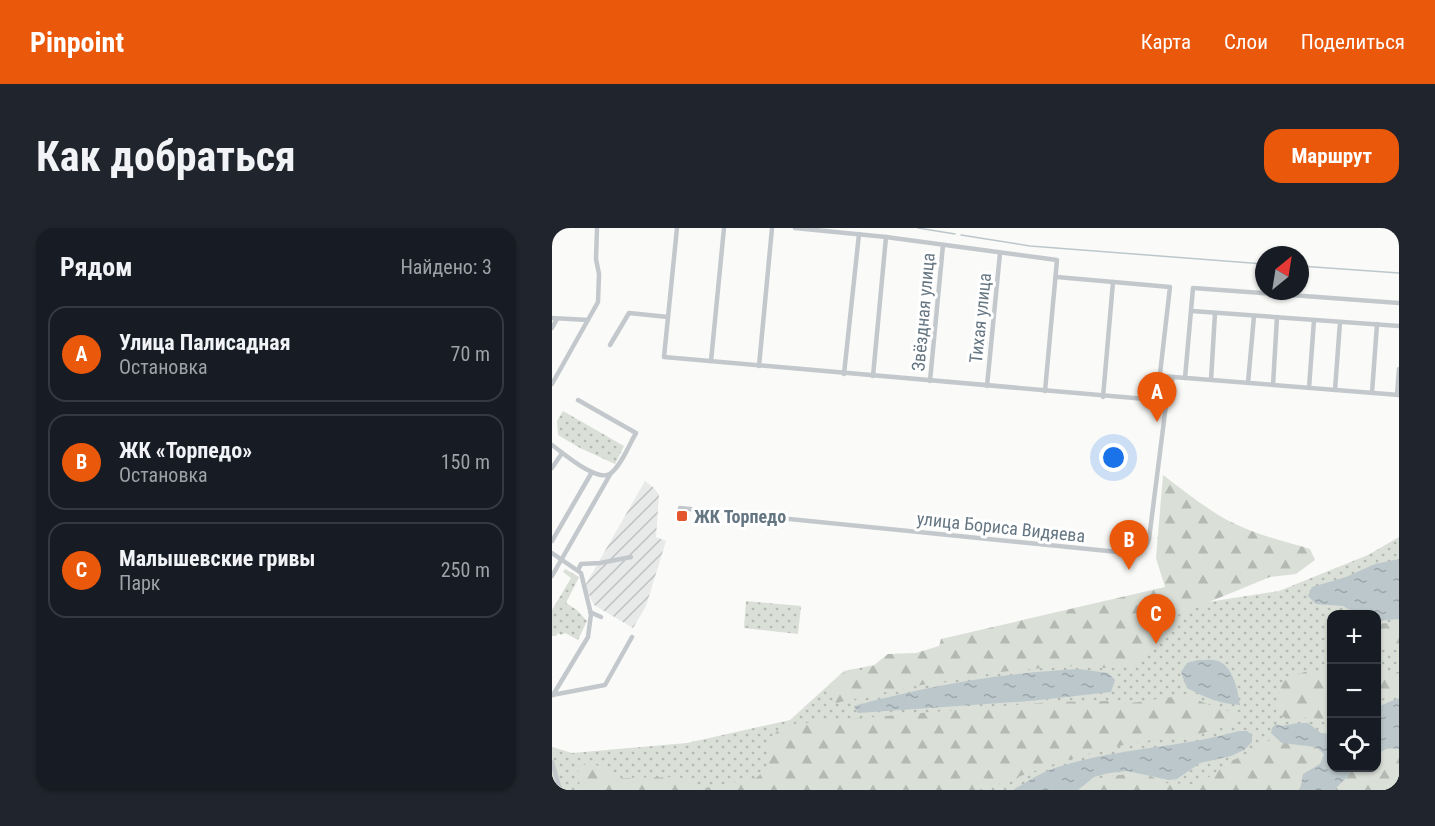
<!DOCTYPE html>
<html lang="ru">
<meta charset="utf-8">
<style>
:root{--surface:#171b24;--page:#20242c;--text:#f1f3f6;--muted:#9ea1a6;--line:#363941;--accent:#ea580c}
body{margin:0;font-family:"Roboto Condensed",sans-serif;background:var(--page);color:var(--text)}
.controls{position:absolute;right:18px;bottom:18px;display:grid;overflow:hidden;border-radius:12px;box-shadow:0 2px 4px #0004}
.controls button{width:54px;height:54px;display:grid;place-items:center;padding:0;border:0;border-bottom:2px solid var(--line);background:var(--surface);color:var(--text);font:30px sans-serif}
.compass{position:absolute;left:703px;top:18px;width:54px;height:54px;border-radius:50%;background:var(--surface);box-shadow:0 2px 4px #0004;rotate:30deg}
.you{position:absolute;left:562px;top:230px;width:21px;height:21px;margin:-15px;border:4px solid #fff;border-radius:50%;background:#1a73e8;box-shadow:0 0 0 9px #1a73e833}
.badge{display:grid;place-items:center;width:39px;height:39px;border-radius:50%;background:var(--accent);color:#fff;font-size:20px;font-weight:700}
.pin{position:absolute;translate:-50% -50px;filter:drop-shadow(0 2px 3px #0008)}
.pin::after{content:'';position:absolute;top:32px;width:21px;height:18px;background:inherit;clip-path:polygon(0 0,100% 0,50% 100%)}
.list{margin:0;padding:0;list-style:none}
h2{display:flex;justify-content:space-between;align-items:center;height:78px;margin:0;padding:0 24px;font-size:26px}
h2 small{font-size:20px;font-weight:400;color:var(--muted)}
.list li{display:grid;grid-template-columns:39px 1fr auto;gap:18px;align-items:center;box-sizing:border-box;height:96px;margin:0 12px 12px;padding:0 12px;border:2px solid var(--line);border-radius:18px}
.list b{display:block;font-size:22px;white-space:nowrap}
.list p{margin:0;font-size:20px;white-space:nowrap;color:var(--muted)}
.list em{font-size:20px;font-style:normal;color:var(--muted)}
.icon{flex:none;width:33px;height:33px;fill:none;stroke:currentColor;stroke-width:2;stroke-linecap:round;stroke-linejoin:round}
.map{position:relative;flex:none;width:847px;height:562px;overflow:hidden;border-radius:18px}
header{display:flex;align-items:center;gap:36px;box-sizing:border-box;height:84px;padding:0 30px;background:var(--accent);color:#fff}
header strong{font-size:28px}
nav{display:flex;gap:33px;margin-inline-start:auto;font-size:21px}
.intro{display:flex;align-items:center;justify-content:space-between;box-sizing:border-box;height:144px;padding:0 36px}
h1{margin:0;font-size:42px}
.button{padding:15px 27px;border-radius:18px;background:var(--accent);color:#fff;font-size:21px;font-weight:700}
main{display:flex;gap:36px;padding:0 36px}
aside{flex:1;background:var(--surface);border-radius:18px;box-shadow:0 2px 4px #0004}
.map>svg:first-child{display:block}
</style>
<header>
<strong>Pinpoint</strong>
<nav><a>Карта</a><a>Слои</a><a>Поделиться</a></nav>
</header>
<div class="intro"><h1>Как добраться</h1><a class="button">Маршрут</a></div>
<main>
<aside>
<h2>Рядом<small>Найдено: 3</small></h2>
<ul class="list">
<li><span class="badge">A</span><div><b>Улица Палисадная</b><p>Остановка</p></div><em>70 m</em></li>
<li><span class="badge">B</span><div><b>ЖК «Торпедо»</b><p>Остановка</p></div><em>150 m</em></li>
<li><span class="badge">C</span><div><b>Малышевские гривы</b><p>Парк</p></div><em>250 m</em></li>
</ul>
</aside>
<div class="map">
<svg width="847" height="562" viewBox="0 0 847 562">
<defs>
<pattern id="industrial-furrows" width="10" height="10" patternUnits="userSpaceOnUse" patternTransform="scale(1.5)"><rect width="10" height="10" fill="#e8e9e9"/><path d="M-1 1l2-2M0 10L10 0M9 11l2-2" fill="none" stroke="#c0c1c2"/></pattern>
<pattern id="grass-dots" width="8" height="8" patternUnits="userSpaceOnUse" patternTransform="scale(1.5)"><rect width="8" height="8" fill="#dadfd7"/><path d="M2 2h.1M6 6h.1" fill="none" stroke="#b4b9b4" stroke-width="1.8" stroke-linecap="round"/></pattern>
<pattern id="forest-firs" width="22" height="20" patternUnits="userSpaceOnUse" patternTransform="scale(1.5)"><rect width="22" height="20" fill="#dadfd7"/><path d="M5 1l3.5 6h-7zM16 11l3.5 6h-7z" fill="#b4b9b4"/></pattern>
<pattern id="water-ripples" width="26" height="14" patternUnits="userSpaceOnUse" patternTransform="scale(1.5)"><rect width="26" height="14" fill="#bbc7cb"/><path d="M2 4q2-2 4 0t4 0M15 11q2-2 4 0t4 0" fill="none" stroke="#9ca6aa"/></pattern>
</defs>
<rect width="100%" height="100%" fill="#fafaf8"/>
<path fill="url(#industrial-furrows)" d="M93 253 102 260 107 267 104 309 114 313 94 378 81 400 42 377 34 361V356Z"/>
<g fill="url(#grass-dots)" fill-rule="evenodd">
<path d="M11 183 72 218 63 236 28 220 6 207 5 193Z"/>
<path d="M847 309V562H0V519L20 525 135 515 238 492 292 443 567 388 727 363 816 327ZM780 386H824V540H780Z"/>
<path d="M13 341 27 349 14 375 25 382 35 393 26 412 13 405 9 407 6 405 4 408H0V382L19 350 11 344Z"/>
<path d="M194 373 249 378 246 406 192 400Z"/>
</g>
<g fill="url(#forest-firs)">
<path d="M611 247C632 263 652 279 675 292 701 306 731 313 758 321L763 332 744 346 718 349 618 390 599 424 583 438 555 440 513 438 448 444 351 460 284 475 278 466V456L293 444 317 441 336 426 364 425 387 418 389 411 613 359 604 330Z"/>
<path d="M847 394V422H825V396Z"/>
<path d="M773 443 779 444V496L776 497C762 486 753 489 738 494L724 483 730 454 752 444Z"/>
<path d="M847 444V466L825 472V445Z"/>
<path d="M633 467 668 481 688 485 682 496 634 510 589 513 546 523 502 536 436 560 423 562H28L26 540 38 534 71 550 127 549 153 560 204 550 217 539 216 514 230 497 498 474 557 473 566 477Z"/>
<path d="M718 512 764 519 772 526 768 536 752 546 748 562H533L541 554 552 549 576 546 599 548 610 555 640 556 657 549 678 533 698 526Z"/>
<path d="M836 520 847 521V556L840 557 837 562H782L795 549 801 540H824L825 526Z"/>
</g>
<g fill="url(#water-ripples)">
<path d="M847 331V391L825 393 824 386H805L791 378 764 376 756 368 760 359 794 349 823 336Z"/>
<path d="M646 432C652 432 660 431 666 433 681 438 686 463 688 477 668 476 652 469 635 460L629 444 635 435Z"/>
<path d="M527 441 556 445 563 452 559 464 478 473 306 485 302 478C376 458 450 445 527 441Z"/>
<path d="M847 470V521L836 520 825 526V479Z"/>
<path d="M746 495H756L769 505 779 506 780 540H801L795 549 782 562H748L751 546 768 536 772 526 764 519 730 515 719 505 720 500 724 496 730 498Z"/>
<path d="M687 503H695L700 507V514L692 522 679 528 648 535 625 551 617 552 575 543 557 545 542 549 526 562H461C475 554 491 543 506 539 565 520 628 520 687 503Z"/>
</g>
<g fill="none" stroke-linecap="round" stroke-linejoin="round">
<g stroke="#bbc7cb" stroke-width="1.5">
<path d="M366 0 403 6"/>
<path d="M409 7 478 18 712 36"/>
<path d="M748 38 847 45"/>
</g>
<g stroke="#c3c8cc" stroke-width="4.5">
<path d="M125 0 112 129 605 172 618 59 505 49"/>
<path d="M243 0 334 9 505 32 493 163"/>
<path d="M640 83 847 98"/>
<path d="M0 90 36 92"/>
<path d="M0 100 5 91"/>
<path d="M58 117 77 85 116 89"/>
<path d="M159 133 172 0"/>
<path d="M207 138 220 0"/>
<path d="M292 146 307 6"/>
<path d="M321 148 334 9"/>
<path d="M609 148 847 167"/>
<path d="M633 150 641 60 847 75"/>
<path d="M659 152 663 85"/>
<path d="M378 153 391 17"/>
<path d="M696 155 702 88"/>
<path d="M0 156 46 74 47 46 44 31 45 0"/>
<path d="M721 157 725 89"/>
<path d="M435 158 448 25"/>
<path d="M757 160 762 92"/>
<path d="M783 162 788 94"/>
<path d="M820 165 825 96"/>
<path d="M845 167 847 141"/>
<path d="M551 169 561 54"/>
<path d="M0 217C11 225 44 254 58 246 69 238 77 217 84 205L26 172"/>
<path d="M0 240 10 225"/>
<path d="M128 280 576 325C587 323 593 324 597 311L614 177 621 149"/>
<path d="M0 313 40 244"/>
<path d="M0 325 29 345 39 386 36 409 1 467"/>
<path d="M26 342 29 336 48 335 79 329"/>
<path d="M0 348 59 245"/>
<path d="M38 384 49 389"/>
<path d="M0 467 53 457 80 409"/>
<path d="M0 534 8 562"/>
</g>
</g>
<rect fill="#e4572e" stroke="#fff" stroke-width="2" x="124" y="282" width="12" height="12" rx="3"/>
<g text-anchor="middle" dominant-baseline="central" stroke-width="6" stroke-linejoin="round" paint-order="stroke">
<g font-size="18" fill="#657683" stroke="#fff">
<text transform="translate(371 84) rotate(-85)">Звёздная улица</text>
<text transform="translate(428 90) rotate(-84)">Тихая улица</text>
<text transform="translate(449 299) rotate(6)">улица Бориса Видяева</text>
</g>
<g font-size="18" font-weight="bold" fill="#657683" stroke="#fff" text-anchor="start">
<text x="142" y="288">ЖК Торпедо</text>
</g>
</g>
</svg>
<div class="controls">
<button>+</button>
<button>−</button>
<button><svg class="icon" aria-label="locate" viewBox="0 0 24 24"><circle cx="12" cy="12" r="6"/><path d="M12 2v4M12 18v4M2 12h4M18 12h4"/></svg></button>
</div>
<svg class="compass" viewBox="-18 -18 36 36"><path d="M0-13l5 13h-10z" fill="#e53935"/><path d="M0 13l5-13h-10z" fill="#9ea1a6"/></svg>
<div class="you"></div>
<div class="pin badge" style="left:605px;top:194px">A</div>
<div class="pin badge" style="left:577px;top:342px">B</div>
<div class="pin badge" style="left:604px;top:416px">C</div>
</div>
</main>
